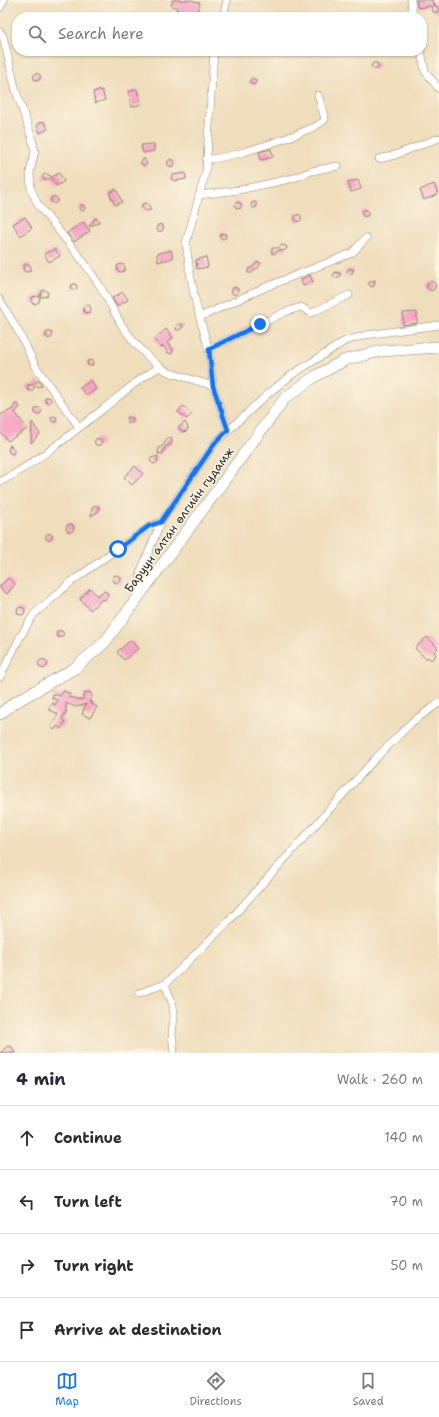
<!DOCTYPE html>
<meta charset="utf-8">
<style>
:root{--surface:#fff;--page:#f7f7f7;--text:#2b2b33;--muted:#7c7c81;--line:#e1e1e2;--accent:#1a73e8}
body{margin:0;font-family:"Shantell Sans",sans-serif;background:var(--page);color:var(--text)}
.stop{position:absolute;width:12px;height:12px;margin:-9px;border:3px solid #1a73e8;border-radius:50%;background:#fff}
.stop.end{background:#1a73e8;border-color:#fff;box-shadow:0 1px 4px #0008}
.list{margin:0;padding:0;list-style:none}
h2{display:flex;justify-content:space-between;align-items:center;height:52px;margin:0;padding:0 16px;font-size:17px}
h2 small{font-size:13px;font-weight:400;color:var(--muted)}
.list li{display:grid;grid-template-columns:26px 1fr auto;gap:12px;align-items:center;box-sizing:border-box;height:64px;padding:0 16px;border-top:1px solid var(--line)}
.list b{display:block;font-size:15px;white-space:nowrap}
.list em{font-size:13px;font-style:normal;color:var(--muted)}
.icon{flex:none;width:22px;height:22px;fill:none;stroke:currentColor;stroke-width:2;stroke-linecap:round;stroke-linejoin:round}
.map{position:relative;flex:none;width:439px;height:1053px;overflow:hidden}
.search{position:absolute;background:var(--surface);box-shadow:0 1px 3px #0004;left:12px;right:12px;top:12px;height:44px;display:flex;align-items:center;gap:10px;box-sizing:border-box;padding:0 14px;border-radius:16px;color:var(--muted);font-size:15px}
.sheet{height:308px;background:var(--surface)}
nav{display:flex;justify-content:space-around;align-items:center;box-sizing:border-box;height:56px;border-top:1px solid var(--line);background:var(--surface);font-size:11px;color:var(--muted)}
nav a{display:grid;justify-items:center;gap:2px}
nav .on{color:var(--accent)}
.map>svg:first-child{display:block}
</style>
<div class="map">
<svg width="439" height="1053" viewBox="0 0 439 1053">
<rect width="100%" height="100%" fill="#fcf5e5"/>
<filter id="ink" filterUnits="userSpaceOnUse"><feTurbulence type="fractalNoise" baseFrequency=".025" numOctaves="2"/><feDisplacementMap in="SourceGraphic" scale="8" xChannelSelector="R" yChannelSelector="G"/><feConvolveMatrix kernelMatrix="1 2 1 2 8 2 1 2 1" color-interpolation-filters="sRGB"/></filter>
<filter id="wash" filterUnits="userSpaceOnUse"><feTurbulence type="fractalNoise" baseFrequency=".012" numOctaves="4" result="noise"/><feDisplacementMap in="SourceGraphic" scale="16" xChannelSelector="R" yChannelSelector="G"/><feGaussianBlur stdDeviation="0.9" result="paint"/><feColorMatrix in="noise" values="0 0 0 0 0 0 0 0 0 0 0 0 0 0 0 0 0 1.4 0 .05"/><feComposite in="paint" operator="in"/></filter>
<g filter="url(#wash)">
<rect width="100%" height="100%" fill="#efddbb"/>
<g id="blocks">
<g fill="#f6a1c4">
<path d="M173 0H191L200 3 197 15 186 12 185 14 176 12 177 7 171 6Z"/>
<path d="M416 0H432L433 5 439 7 438 12H433L431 6 418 8Z"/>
<circle cx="375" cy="66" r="3.5"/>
<circle cx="37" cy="77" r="3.5"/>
<path d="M252 78 256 80V82L254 85 249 82Z"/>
<path d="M137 89 141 104 132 107 128 92Z"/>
<path d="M102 90 105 100 95 103 93 92Z"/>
<path d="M44 121 48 129 40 133 37 124Z"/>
<path d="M154 144V151L143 153 141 145Z"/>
<path d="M271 149 273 157 261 160 259 152Z"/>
<path d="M144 158 147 164 144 166 140 163Z"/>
<circle cx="171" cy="163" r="3.5"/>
<path d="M59 173 64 181 57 186 51 178 45 180 42 177 44 174H47L52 177Z"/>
<path d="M185 173 186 179 175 181 171 179 172 175Z"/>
<path d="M358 180 361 189 351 192 348 182Z"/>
<path d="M434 184 438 194 424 200 420 190Z"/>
<path d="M116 189 122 202 115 205 109 193Z"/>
<circle cx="54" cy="200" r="3.5"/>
<circle cx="254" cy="205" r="3"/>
<path d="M237 202 240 203 242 205 240 209 236 208 234 205Z"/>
<path d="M146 203 148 204 151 210 145 211 142 209V204Z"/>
<circle cx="82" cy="208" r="3"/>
<circle cx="365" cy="213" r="3.5"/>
<circle cx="298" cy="218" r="3.5"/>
<path d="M25 217 32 228 20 236 13 224Z"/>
<path d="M95 218 99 220 98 223 89 227Z"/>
<path d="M83 222 90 231 74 242 67 233Z"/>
<circle cx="160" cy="228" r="3.5"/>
<circle cx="223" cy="236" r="3"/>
<path d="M282 245 286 246 287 248 285 250 283 251 279 250 274 254 272 253V248H278Z"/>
<path d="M55 249 60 256 49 262 44 254Z"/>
<path d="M171 250 173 258 158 262 157 254Z"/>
<path d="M206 257 208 267 197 269 196 260Z"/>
<path d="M257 262 261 263 259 267 254 270 252 273H248V269L253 267Z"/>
<circle cx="27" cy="268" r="4"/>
<circle cx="121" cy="268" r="4"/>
<path d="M348 269H354L351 275 346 273Z"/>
<path d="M335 272 341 274 338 278H335L333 276Z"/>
<path d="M310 275 313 283 303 286 301 279Z"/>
<path d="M375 280 374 286 371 287 370 286 368 283Z"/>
<circle cx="431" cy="286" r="4.5"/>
<circle cx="74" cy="287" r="3"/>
<circle cx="235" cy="291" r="3.5"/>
<path d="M44 290 48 292 47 296 40 297 39 302 35 304 32 303 31 301 32 297 40 296 42 291Z"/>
<path d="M123 292 128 300 117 306 112 298Z"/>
<circle cx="87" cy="309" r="4"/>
<path d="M417 312V323L403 325V313Z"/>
<path d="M179 324H182L183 327 180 330H176L177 325Z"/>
<path d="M166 329 173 338 167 343 173 349 172 354 168 353 163 346 161 348 154 339Z"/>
<circle cx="49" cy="335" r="3.5"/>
<circle cx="90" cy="363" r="3"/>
<path d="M38 380 42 386 34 387 32 391 27 390 28 385H34Z"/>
<path d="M91 380 96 389 87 396 80 388Z"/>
<circle cx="48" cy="400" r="3"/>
<path d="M15 404H18L20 407 15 412 27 429 8 441 0 432V415L13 409Z"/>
<path d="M183 406 192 414 187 419 178 412Z"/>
<circle cx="38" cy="411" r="3.5"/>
<circle cx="54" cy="419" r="3"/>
<path d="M127 417 133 418V422L132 423H127Z"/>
<path d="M32 422 40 434 31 443Z"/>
<path d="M185 422 188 428 187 431 183 432 178 428Z"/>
<path d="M171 437 172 441 171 444 165 447 163 453 158 454 159 448 164 445 166 439Z"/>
<circle cx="98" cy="442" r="3.5"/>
<path d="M10 445 14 449V453L12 454 8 451Z"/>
<path d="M158 456 157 462 155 464 152 463 150 461 151 458Z"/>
<path d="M135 466 143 474 132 485 124 477Z"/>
<path d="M95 505 99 507V511L91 516 92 508Z"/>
<circle cx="70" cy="528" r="4"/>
<circle cx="49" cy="537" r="3.5"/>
<circle cx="117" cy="579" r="4"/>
<path d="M8 578 15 584 7 594 0 588V586Z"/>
<path d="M90 588 97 596 104 591 108 593V596L106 599 101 600 90 610 80 599Z"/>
<circle cx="21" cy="611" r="4"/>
<circle cx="60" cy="634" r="3.5"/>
<path d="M427 637 438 648 434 652 436 655 431 660 428 657 426 659 415 648Z"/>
<path d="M131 640 138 649 124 660 117 652Z"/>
<circle cx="43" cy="664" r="4.5"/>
<path d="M64 691 70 694 68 697 82 700 85 693 90 692 92 696 89 702H92L90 703 97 707 90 718 82 714 86 704 76 707 66 703V712L62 719 65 722 61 729 57 726 54 730 51 727 58 714 48 709 52 703 55 705 58 700 52 698 53 694 60 696Z"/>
<path d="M8 1046 12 1047 15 1053H0Z"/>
</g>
</g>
</g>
<g filter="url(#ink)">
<use href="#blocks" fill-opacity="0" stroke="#8d8473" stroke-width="1"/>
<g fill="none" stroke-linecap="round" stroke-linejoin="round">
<g stroke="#8d8473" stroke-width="8">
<g id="street">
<path d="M411 0 413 17"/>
<path d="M0 8 4 0"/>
<path d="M223 17 227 0"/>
<path d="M0 32 3 36 16 91 31 135 35 151 30 172 31 189 38 205 83 261 100 286 121 324 134 342 147 356 160 367"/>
<path d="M214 51 206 171 186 243 190 273 196 304 210 354 213 386 228 430"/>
<path d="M421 51 425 71 439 89"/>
<path d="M379 159 395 155 439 138"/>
<path d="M206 160C218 158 229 156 240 153 254 149 320 129 325 119L318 95"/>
<path d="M199 195 239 190 294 178 312 171 338 166"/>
<path d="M0 300 21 336 36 367 79 427"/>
<path d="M200 317 266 287 352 253 366 238"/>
<path d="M209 349 285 312 301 307 311 313 349 295"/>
<path d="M0 482C37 462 70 435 103 409 122 394 139 378 160 367L168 372 213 386"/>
<path d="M146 586 141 580 140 573 161 522 215 443 270 392 293 374 345 341 366 335 439 325"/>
<path d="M0 677 20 637 34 614 71 582 110 554 149 527 161 522"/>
<path d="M165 984 173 1005 174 1017 172 1034 174 1053"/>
<path d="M139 993 165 984 227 923 376 758 412 722 439 703"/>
</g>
</g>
<g stroke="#8d8473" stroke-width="12">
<path id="secondary" d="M0 714 14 703 75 668 105 642 285 398 314 377 345 360 381 351 439 347"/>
</g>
<use href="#street" stroke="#fff" stroke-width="7"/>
<use href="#secondary" stroke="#fff" stroke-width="11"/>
</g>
</g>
<g fill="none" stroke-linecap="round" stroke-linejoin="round" filter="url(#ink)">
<path stroke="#1a73e8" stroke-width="5" d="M118 549 149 526 161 522 215 443 228 430 213 386 209 349 260 324"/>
</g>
<g text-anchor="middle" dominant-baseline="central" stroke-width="3" stroke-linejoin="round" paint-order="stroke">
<g font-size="12" fill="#2b2b2b" stroke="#fcf5e5">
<text transform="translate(179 520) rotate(-54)">Баруун алтан өлгийн гудамж</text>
</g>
</g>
</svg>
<div class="stop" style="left:118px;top:549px"></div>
<div class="stop end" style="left:260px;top:324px"></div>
<div class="search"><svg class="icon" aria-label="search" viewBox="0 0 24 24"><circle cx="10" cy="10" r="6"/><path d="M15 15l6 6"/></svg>Search here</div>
</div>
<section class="sheet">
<h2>4 min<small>Walk · 260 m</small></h2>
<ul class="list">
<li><svg class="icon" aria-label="ahead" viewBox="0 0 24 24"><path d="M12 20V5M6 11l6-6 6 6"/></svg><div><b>Continue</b></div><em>140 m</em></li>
<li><svg class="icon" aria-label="left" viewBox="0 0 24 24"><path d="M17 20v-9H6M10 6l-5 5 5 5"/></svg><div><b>Turn left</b></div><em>70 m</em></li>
<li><svg class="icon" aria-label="right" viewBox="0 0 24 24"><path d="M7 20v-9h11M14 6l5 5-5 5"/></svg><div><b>Turn right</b></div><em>50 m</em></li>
<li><svg class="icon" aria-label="arrive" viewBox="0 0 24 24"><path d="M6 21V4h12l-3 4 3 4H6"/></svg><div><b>Arrive at destination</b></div></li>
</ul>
</section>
<nav>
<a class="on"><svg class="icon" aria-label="map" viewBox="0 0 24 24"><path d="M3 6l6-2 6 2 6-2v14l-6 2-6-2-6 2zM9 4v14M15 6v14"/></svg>Map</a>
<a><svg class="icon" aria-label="directions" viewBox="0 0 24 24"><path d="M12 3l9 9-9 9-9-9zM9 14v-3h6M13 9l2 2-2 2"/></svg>Directions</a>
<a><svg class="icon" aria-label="saved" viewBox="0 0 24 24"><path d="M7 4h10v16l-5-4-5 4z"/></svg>Saved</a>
</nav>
